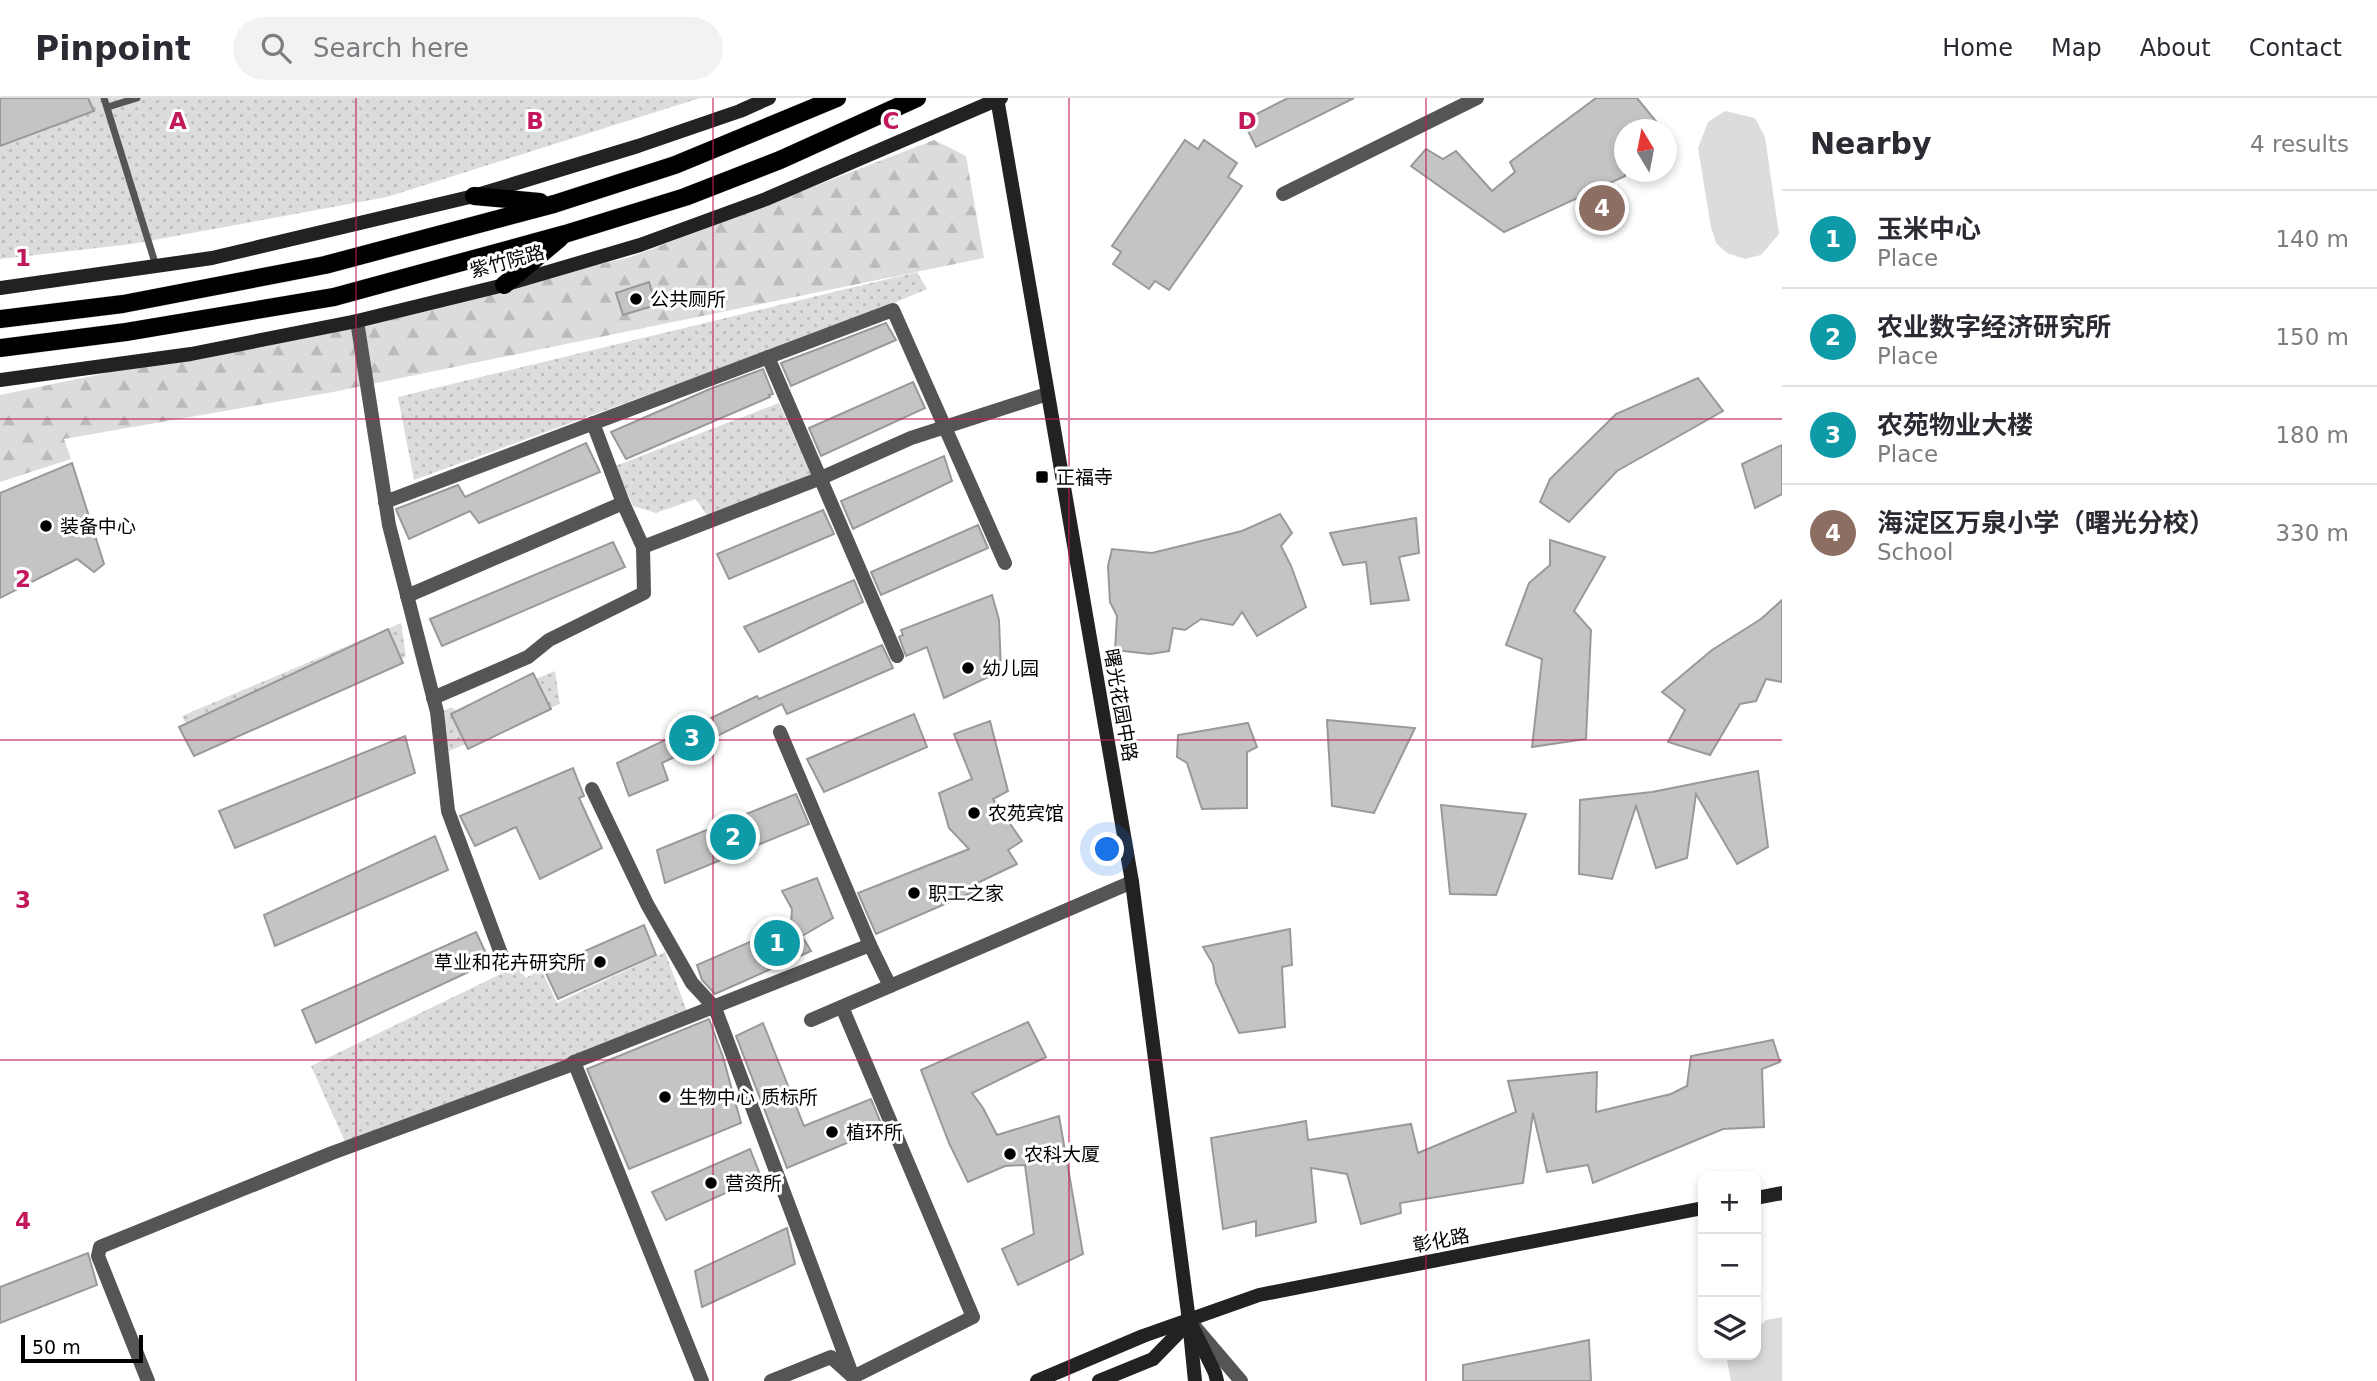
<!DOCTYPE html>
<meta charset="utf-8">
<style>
:root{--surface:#fff;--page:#f2f2f3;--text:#2b2b33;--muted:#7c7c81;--line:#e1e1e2;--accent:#000}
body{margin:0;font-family:"DejaVu Sans","Noto Sans SC",sans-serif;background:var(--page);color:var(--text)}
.controls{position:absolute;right:21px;bottom:21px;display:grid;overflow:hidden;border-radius:14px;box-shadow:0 4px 10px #0003}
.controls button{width:63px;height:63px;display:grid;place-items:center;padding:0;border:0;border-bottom:2px solid var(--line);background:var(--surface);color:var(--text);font:35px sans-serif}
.compass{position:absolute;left:1614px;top:21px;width:63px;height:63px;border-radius:50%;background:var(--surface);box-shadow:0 4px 10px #0003;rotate:350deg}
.scale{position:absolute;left:21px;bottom:18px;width:122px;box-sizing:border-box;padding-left:7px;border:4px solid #000;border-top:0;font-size:19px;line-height:24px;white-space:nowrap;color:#000;-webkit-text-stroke:5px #fff;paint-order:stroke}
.you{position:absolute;left:1108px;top:752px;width:24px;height:24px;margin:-18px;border:5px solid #fff;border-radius:50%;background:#1a73e8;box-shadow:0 0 0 10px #1a73e833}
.badge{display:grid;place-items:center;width:46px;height:46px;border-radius:50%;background:var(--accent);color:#fff;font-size:23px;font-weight:700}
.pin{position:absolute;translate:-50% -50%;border:4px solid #fff;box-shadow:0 2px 7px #0006}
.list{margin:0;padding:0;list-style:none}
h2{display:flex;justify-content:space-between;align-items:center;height:91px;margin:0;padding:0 28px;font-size:30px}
h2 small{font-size:23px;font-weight:400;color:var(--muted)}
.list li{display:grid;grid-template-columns:46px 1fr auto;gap:21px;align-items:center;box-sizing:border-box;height:98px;padding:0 28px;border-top:2px solid var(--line)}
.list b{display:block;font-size:26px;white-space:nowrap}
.list p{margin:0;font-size:23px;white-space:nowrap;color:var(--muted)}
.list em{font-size:23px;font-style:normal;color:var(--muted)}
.icon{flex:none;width:38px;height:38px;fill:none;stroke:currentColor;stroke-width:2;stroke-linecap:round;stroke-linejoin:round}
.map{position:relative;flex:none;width:1782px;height:1283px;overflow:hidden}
header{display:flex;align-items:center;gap:42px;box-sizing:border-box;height:98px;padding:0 35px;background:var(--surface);border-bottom:2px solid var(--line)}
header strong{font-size:33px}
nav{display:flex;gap:38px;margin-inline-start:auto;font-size:24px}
.search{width:490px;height:63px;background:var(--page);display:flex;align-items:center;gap:18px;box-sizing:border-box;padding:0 24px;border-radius:38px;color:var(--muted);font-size:26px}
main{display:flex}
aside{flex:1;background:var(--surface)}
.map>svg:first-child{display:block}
</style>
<header>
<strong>Pinpoint</strong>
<div class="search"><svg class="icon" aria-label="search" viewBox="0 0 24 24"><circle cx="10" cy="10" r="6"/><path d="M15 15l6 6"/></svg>Search here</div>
<nav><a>Home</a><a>Map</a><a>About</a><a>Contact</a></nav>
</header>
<main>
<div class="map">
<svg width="1782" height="1283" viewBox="0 0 1782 1283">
<defs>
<pattern id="green-dots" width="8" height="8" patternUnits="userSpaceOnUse" patternTransform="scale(1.75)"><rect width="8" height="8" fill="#dcdcdc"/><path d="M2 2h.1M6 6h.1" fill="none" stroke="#bbb" stroke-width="1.8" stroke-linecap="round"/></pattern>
<pattern id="forest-firs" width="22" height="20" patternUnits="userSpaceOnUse" patternTransform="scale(1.75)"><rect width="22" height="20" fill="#dcdcdc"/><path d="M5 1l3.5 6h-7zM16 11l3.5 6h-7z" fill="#bbb"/></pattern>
</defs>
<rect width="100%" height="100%" fill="#fff"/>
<g fill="url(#green-dots)">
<path d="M0 0H700L387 99 132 146 0 161Z"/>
<path d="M917 174 927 191 863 218 414 382 398 299Z"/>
<path d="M779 305 811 376 707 418 696 401 656 415 633 408 615 368Z"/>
<path d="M401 525 406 559 198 652 182 618Z"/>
<path d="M555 573 560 606 449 653 438 617 451 609 457 613Z"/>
<path d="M665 854 688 916 345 1044 311 968 517 868 526 880 541 871 557 905Z"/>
</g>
<path fill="url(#forest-firs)" d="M934 42 966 58 984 160 333 294 64 341 71 361 0 384V297L357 223 631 159Z"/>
<g fill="#dcdcdc">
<path d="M1725 13 1755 20 1765 39 1779 136 1761 157 1745 161 1727 155 1716 145 1711 129 1698 50 1708 24Z"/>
<path d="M1782 1219V1283H1731L1726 1257H1756V1231L1766 1222Z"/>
</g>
<g fill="#c4c4c4" stroke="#999" stroke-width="2">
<path d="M0 0H88L94 13 0 48Z"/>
<path d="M1288 0H1354L1256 49 1243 23Z"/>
<path d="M1596 0H1637L1663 32H1625V78L1504 134 1411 68 1426 51 1443 61 1456 53 1492 93 1515 74 1510 64Z"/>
<path d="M1185 42 1198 51 1204 42 1237 65 1228 79 1242 88 1169 192 1155 183 1149 191 1113 166 1121 154 1112 148Z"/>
<path d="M649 184 656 207 623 217 616 195Z"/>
<path d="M886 225 896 242 791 288 781 265Z"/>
<path d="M763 271 773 296 769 297 770 299 626 361 611 334 710 291Z"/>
<path d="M1698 280 1723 313 1617 373 1569 424 1540 404 1550 381 1616 316Z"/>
<path d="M913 284 925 310 821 358 809 330Z"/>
<path d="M586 345 600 374 479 425 470 413 409 441 397 414 396 411 458 387 465 399Z"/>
<path d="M1782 347V396L1755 410 1742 366Z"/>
<path d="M944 358 952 383 853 431 841 403Z"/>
<path d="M72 365 104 466 94 474 77 461 0 500V395Z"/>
<path d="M823 412 834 436 729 481 717 456Z"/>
<path d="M1280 416 1292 435 1281 448 1291 468 1306 509 1257 538 1242 514 1233 527 1201 521 1185 532 1173 530 1169 553 1150 556 1115 552 1117 518 1110 504 1108 468 1112 451 1152 455 1242 433Z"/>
<path d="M1416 420 1419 455 1399 459 1409 502 1371 506 1366 464 1343 467 1330 435Z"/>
<path d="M978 427 988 450 881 497 871 474Z"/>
<path d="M1550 442 1605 459 1574 513 1591 532 1586 641 1532 649 1542 561 1506 547 1529 485 1550 467Z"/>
<path d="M613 444 625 469 442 548 430 521Z"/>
<path d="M854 482 863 504 759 554 744 529Z"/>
<path d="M992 497 999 522 1001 573 944 600 927 549 906 558 899 539 903 537 901 532Z"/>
<path d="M1782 502V584L1766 581 1756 603 1740 606 1710 657 1668 644 1685 612 1662 594 1712 552 1761 521Z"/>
<path d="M388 531 403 565 194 658 179 629Z"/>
<path d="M882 547 893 570 787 616 782 606 662 665 668 682 629 698 617 665 757 598 759 601Z"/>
<path d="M533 575 551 611 468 651 451 616Z"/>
<path d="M914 616 927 649 824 694 807 661Z"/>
<path d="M1327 622 1415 630 1374 715 1332 708Z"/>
<path d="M990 623 1008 693 993 701 1022 743 1008 752 1017 766 971 788 973 794 876 836 858 795 969 751 949 730 939 695 972 681 954 636Z"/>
<path d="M1248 625 1257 649 1247 654V710L1202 711 1187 665 1177 659 1178 637Z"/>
<path d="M405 638 415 675 235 750 219 713Z"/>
<path d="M573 670 584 698 579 700 602 750 540 781 516 729 475 748 460 718Z"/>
<path d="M1758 673 1768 749 1737 766 1696 696 1687 760 1656 770 1636 708 1612 781 1579 776 1580 702 1652 694Z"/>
<path d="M796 696 809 726 665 785 657 752Z"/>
<path d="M1441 707 1526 716 1496 797 1450 796Z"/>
<path d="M435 738 448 772 275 848 264 817Z"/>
<path d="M817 780 833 820 802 838 811 853 715 896 702 882 697 867 791 826 792 811 782 793Z"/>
<path d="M644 827 656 857 558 901 544 871Z"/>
<path d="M1290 831 1292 867 1282 869 1285 929 1239 935 1216 885 1213 866 1203 849Z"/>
<path d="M476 834 490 864 316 945 302 912Z"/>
<path d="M709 921 723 959 741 1025 629 1071 587 971Z"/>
<path d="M1028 924 1046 959 972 995 983 1010 997 1037 1059 1018 1083 1156 1018 1187 1002 1151 1034 1136 1025 1067 1005 1068 968 1084 949 1045 921 972Z"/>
<path d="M763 925 804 1028 871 1001 883 1030 787 1070 736 938Z"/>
<path d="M1773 942 1780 964 1762 971 1764 1029 1723 1031 1593 1085 1588 1067 1547 1074 1533 1015 1523 1085 1400 1105 1401 1115 1361 1126 1347 1076 1311 1070 1316 1124 1256 1138V1123L1223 1131 1211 1040 1306 1023 1308 1042 1411 1026 1418 1055 1516 1014 1508 983 1597 974 1596 1014 1671 996 1687 988 1691 958Z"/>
<path d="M750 1051 761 1079 666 1122 652 1094Z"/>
<path d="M787 1130 795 1166 702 1209 695 1173Z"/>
<path d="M88 1155 97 1187 0 1225V1189Z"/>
<path d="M1589 1242 1591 1283H1463V1267Z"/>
</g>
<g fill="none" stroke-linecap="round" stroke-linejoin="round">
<g stroke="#dbdbdb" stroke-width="19">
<g id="primary">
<path d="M474 98 540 104"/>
<path d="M504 187 560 140"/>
<path d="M0 221 123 206 325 167 554 106 675 67 837 0"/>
<path d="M0 250 126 234 334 199 565 136 685 99 780 62 917 0"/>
</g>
</g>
<g stroke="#555" stroke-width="7">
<path d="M104 0 156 168"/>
<path d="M108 9 137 0"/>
</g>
<g stroke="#555" stroke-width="14">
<path d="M1283 96 1477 0"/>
<path d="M357 223 389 427 437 614 448 713 503 861"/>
<path d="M768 259 897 558"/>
<path d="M593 325 623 405"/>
<path d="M385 404 893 212 1005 465"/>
<path d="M407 498 623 405 643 449 821 380 911 340 1047 296"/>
<path d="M433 600 528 559 549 542 644 495 643 449"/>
<path d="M780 634 870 847"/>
<path d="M592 691 647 806 692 885 715 910 853 1279 831 1259 771 1283"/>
<path d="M842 909 973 1219 853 1279"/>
<path d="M811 922 1132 784"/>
<path d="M574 964 702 1283"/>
<path d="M1195 1229 1241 1283"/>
<path d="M148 1283 98 1158 100 1149 332 1055 568 968 574 964 870 847 890 888"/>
</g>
<g stroke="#222" stroke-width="14">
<path d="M997 0 1132 784 1189 1223 1195 1283"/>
<path d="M0 190 212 160 474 98 638 48 740 13 769 0"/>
<path d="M0 282 191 256 357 223 504 187 640 147 766 101 1001 0"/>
<path d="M1756 1100 1782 1095"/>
<path d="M1193 1230 1215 1275 1217 1283"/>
<path d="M1037 1283 1143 1238 1259 1197 1703 1110"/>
<path d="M1099 1283 1153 1261 1189 1224"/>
</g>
<use href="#primary" stroke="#000" stroke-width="18"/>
</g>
<path fill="none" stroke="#c2185b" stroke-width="2" stroke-opacity="0.55" d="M356 0V1283M713 0V1283M1069 0V1283M1426 0V1283M0 321H1782M0 642H1782M0 962H1782"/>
<g fill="#000" stroke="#fff" stroke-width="2.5">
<circle cx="636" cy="201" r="7"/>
<rect x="1035" y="372" width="14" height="14" rx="3.5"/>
<circle cx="46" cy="428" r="7"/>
<circle cx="968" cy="570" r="7"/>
<circle cx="974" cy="715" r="7"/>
<circle cx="914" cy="795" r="7"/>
<circle cx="600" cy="864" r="7"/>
<circle cx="665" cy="999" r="7"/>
<circle cx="832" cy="1034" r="7"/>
<circle cx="1010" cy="1056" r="7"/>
<circle cx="711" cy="1085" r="7"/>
</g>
<g text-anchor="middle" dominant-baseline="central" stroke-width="6" stroke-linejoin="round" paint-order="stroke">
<g font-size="19" fill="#000" stroke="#fff">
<text transform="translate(507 163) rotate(-15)">紫竹院路</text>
<text transform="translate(1121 607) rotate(80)">曙光花园中路</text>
<text transform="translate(1441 1142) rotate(-11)">彰化路</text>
</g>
<g font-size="19" fill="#000" stroke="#fff" text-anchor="start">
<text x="650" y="201">公共厕所</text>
<text x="1056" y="379">正福寺</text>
<text x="60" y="428">装备中心</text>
<text x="982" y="570">幼儿园</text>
<text x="988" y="715">农苑宾馆</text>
<text x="928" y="795">职工之家</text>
<text x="586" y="864" text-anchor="end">草业和花卉研究所</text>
<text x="679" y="999">生物中心 质标所</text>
<text x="846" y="1034">植环所</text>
<text x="1024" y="1056">农科大厦</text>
<text x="725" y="1085">营资所</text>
</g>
</g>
<g font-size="23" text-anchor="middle" font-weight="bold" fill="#c2185b" stroke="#fff" stroke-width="6" stroke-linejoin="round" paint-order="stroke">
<text x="178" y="31">A</text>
<text x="535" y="31">B</text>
<text x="891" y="31">C</text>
<text x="1247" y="31">D</text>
<text x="23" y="168">1</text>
<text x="23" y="489">2</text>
<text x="23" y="810">3</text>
<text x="23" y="1131">4</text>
</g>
</svg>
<div class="controls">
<button>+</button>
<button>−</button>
<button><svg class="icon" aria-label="layers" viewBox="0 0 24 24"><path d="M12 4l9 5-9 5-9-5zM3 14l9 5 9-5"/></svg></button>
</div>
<svg class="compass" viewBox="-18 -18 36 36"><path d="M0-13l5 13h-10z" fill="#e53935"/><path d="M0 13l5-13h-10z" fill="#7c7c81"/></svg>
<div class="scale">50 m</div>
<div class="you"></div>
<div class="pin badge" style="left:777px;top:845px;background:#0f9aa8">1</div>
<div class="pin badge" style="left:733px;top:739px;background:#0f9aa8">2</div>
<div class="pin badge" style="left:692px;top:640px;background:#0f9aa8">3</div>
<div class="pin badge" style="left:1602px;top:110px;background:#8d6e63">4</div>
</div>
<aside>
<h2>Nearby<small>4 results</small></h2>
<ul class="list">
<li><span class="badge" style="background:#0f9aa8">1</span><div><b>玉米中心</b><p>Place</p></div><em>140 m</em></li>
<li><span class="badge" style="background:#0f9aa8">2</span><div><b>农业数字经济研究所</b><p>Place</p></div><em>150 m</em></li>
<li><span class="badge" style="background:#0f9aa8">3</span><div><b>农苑物业大楼</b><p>Place</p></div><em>180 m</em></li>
<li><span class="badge" style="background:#8d6e63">4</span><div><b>海淀区万泉小学（曙光分校）</b><p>School</p></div><em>330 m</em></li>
</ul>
</aside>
</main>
